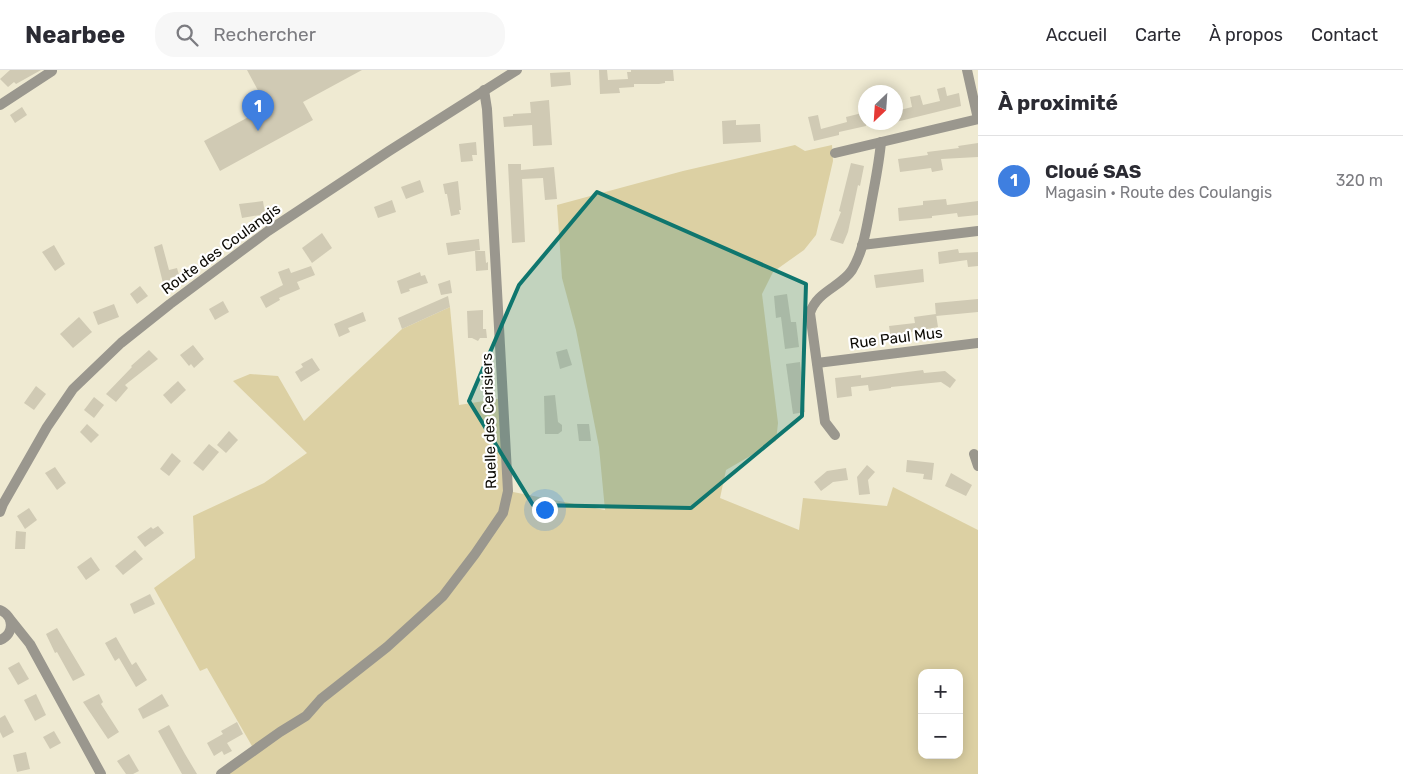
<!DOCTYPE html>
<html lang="fr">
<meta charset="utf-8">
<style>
:root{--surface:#fff;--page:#f7f7f7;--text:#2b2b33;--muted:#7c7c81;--line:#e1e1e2;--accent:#1a73e8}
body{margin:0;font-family:Rubik,sans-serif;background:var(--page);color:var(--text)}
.controls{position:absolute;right:15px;bottom:15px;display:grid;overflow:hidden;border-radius:10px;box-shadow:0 2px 12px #0003}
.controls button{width:45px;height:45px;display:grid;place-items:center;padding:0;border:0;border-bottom:1px solid var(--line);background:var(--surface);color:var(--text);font:25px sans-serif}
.compass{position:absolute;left:858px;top:15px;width:45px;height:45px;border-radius:50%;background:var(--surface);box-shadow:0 2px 12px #0003;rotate:205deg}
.you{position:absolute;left:544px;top:439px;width:18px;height:18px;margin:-12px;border:4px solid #fff;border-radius:50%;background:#1a73e8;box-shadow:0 0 0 8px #1a73e833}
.badge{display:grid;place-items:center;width:32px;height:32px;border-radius:50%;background:var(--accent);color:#fff;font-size:16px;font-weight:700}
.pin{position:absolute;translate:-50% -41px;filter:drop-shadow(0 1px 2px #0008)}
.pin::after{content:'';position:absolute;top:26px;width:18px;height:15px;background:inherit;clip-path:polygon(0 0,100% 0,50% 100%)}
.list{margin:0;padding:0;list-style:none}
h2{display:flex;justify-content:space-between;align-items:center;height:65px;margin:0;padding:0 20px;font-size:21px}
h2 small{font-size:16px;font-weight:400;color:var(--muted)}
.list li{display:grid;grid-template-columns:32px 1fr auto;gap:15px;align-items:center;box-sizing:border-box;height:90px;padding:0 20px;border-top:1px solid var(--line)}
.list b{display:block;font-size:19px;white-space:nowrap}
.list p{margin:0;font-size:16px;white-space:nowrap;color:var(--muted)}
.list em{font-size:16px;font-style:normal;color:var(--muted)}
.icon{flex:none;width:28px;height:28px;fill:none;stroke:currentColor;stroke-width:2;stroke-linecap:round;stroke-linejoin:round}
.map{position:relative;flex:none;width:978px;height:704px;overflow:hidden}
header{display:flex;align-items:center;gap:30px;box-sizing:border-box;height:70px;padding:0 25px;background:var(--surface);border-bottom:1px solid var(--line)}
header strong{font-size:24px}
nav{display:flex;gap:28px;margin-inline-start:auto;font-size:18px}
.search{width:350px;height:45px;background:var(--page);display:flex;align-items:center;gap:12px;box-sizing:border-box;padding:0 18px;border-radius:20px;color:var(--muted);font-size:19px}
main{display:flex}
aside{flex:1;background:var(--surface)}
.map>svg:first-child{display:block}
</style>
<header>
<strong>Nearbee</strong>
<div class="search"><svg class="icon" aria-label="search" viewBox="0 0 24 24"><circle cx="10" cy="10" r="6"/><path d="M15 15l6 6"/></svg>Rechercher</div>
<nav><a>Accueil</a><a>Carte</a><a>À propos</a><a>Contact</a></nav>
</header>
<main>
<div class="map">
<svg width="978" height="704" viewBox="0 0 978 704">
<rect width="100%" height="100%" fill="#efead2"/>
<path fill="#dcd0a3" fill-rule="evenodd" d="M795 75 805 81 832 75 833 91 816 165 804 180 773 202 762 224 778 353 776 371 726 400 720 428 799 460 803 428 887 436 893 417 978 460V704H228L256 683 207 598 200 601 154 518 195 488 193 446 264 413 307 383 233 311 250 304 278 306 304 351 402 259 450 237 459 335 503 328 508 421 605 440 599 377 576 260 562 208 557 135 683 101ZM922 603H959V685H922Z"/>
<g fill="#d0cab4">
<path d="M10 0H41L16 14 14 12 8 17 0 9Z"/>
<path d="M247 0H362L303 32 313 50 220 101 204 71 267 37Z"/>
<path d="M599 0H607L608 10 628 9 627 2H631V0H673L674 11H665V13L659 14H634V17L619 18 620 23 600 24Z"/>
<path d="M570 2 571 15 551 17 550 3Z"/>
<path d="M945 17 947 26 959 23 961 36 896 52V41L912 37 910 27 920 25 923 35 940 31 937 19Z"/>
<path d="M549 30 552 75 533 76 532 55 504 57 503 47 513 46V44L531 43 530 32Z"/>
<path d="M22 37 27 45 15 53 10 45Z"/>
<path d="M866 42V56L839 62V65L814 71 808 47 818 45 821 59 847 52 846 47Z"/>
<path d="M736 50V55L760 54 761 72 723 74 722 51Z"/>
<path d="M476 72 477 85H472L473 91 461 92 459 74Z"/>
<path d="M978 73V87L941 89 943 100 932 102 931 98 900 102 898 89 928 85 927 82 959 78 958 76Z"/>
<path d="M851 93 864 96 860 116 858 115 848 162 843 174 830 170 841 142 839 141Z"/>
<path d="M508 94H521V100L554 97 557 129 545 130 543 108 522 109 525 172 512 173Z"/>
<path d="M420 110 424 122 406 129 401 117Z"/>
<path d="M458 111 461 140H459L460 144 451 146 447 124H445L443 114Z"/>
<path d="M946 129 947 135 978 131V145L958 147 957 143 932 146V148L899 151 898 138 923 135V131Z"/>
<path d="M392 130 396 142 378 148 374 137Z"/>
<path d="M263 131 265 144 242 148 239 134Z"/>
<path d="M322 163 332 178 312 193 302 178Z"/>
<path d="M479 169 480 180 448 185 446 173Z"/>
<path d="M162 174 169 200 177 198 179 205 170 208 172 214 164 217 154 177Z"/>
<path d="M54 175 65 194 55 201 42 182Z"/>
<path d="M958 179 959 183 978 182V196L968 197 967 190 939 194 938 182Z"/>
<path d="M475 181H485L486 193 488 192V200L476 201Z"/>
<path d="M311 196 315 205 297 212 300 219 279 228 280 230 266 238 260 227 283 215 278 202 289 198 291 203Z"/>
<path d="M923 199 924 212 876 218 874 205Z"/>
<path d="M420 202 421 206 425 205 428 213 409 219 410 221 401 224 397 211Z"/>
<path d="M450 210 452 223 441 225 438 214Z"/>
<path d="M140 216 148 226 137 234 130 224Z"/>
<path d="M787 224 791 252H796L799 277 785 279 781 247 776 248 774 226Z"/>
<path d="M448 226 450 237 402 259 398 248Z"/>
<path d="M978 229V242L936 246 935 233Z"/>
<path d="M223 231 229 242 215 250 209 239Z"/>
<path d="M114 234 119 247 98 255 93 242Z"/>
<path d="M483 240V259H486L487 268H480L478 271 472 268H468L467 241Z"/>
<path d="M363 242 366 251 348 258 350 262 339 267 334 254Z"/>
<path d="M936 244 938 257 910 262V266L891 269 889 256 915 253 914 247Z"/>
<path d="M79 247 92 262 73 278 60 264Z"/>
<path d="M193 275 204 289 194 298 191 294 189 296 180 285Z"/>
<path d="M567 279 572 295 560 299 556 282Z"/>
<path d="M149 280 158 289 125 315 128 318 116 332 106 324 132 297 131 296Z"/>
<path d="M312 288 320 300 301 312 295 302 303 297 301 294Z"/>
<path d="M800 292 805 342 793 344 786 294Z"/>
<path d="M923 300 924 303 945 301 956 310 950 318 941 312 891 317V318L869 321 868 315 851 317 852 326 837 328 835 308 861 305V308Z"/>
<path d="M178 311 186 320 171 334 163 325Z"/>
<path d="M36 316 46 324 34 340 24 333Z"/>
<path d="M555 325 558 352 562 355V361L558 364H545L544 326Z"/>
<path d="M94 327 104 335 94 348 84 340Z"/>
<path d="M87 354 99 365 91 373 80 362Z"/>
<path d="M577 354H589L591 371H579Z"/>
<path d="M229 361 238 370 226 383 217 375Z"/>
<path d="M209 374 219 382 203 401 193 393Z"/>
<path d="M172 383 181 391 169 406 160 399Z"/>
<path d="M907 390 934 393 932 410 923 409 924 404 906 402Z"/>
<path d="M867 395 875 402 868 410 870 424 859 425 857 407Z"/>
<path d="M55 397 66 413 57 420 45 403Z"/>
<path d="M846 398 848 410 833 412 821 421 814 412 827 401Z"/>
<path d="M951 403 972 415 966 426 945 416Z"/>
<path d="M29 438 37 450 25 459 17 446Z"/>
<path d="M158 456 164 463 145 477 137 467 151 457 153 459Z"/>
<path d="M16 461 26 462 25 479H15Z"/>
<path d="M135 480 143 489 123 505 115 496Z"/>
<path d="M91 487 100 500 86 510 77 497Z"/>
<path d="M150 524 155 534 134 544 130 534Z"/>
<path d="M57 558 85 605 73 611 57 582 55 583 46 564Z"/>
<path d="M116 567 132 595 136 592 147 610 136 617 119 588 115 591 105 573Z"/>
<path d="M19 592 29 609 18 615 8 598Z"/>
<path d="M36 624 46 645 35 651 24 630Z"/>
<path d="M99 624 103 632 101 634 119 662 108 669 83 632Z"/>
<path d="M162 624 169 636 143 649 138 639Z"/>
<path d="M5 645 14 662 3 668 0 662V648Z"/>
<path d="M237 652 243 664 227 673 232 681 224 685 222 681 214 686 207 673 223 664 221 661Z"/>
<path d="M169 655 185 684 197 704H182L158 661Z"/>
<path d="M54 661 61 673 50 679 43 667Z"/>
<path d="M26 682 30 699 17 702 13 685Z"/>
<path d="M129 684 139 701 133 704H126L117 691Z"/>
</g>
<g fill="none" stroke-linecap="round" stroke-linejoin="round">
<g stroke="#9a978e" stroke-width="10">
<path d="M967 0 978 49"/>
<path d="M0 35 52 1"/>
<path d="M835 83 978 49"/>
<path d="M862 175 978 161"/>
<path d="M817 293 978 273"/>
<path d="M835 365 825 352 810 243C817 221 841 217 852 200 863 182 866 160 870 140 874 117 879 95 881 72"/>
<path d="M974 384 978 396"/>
<path d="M0 442 3 434 47 357 73 319 121 273 170 234 268 161 389 81 517 0"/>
<path d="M0 540C14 546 15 564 0 570"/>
<path d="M10 549 30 574 101 704"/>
<path d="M221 704 280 662 306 646 321 629 387 577 443 526 475 484 503 443 508 421 487 39 484 20"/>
</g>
</g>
<path fill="#0f766e" fill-opacity="0.2" stroke="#0f766e" stroke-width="4" stroke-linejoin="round" d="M597 122 806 214 802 346 691 438 533 435 469 331 519 215Z"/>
<g text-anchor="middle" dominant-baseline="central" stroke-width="4.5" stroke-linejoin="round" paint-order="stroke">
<g font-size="15" fill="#0d0b05" stroke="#fff">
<text transform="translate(221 179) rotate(-36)">Route des Coulangis</text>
<text transform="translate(896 268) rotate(-7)">Rue Paul Mus</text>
<text transform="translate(489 351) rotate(-92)">Ruelle des Cerisiers</text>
</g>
</g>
</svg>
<div class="controls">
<button>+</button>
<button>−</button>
</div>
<svg class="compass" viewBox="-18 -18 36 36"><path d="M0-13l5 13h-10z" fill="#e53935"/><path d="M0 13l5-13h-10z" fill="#7c7c81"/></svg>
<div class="you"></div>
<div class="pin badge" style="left:258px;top:61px;background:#3f7fe0">1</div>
</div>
<aside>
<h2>À proximité<small></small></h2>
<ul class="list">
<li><span class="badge" style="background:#3f7fe0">1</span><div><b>Cloué SAS</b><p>Magasin · Route des Coulangis</p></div><em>320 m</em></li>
</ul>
</aside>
</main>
